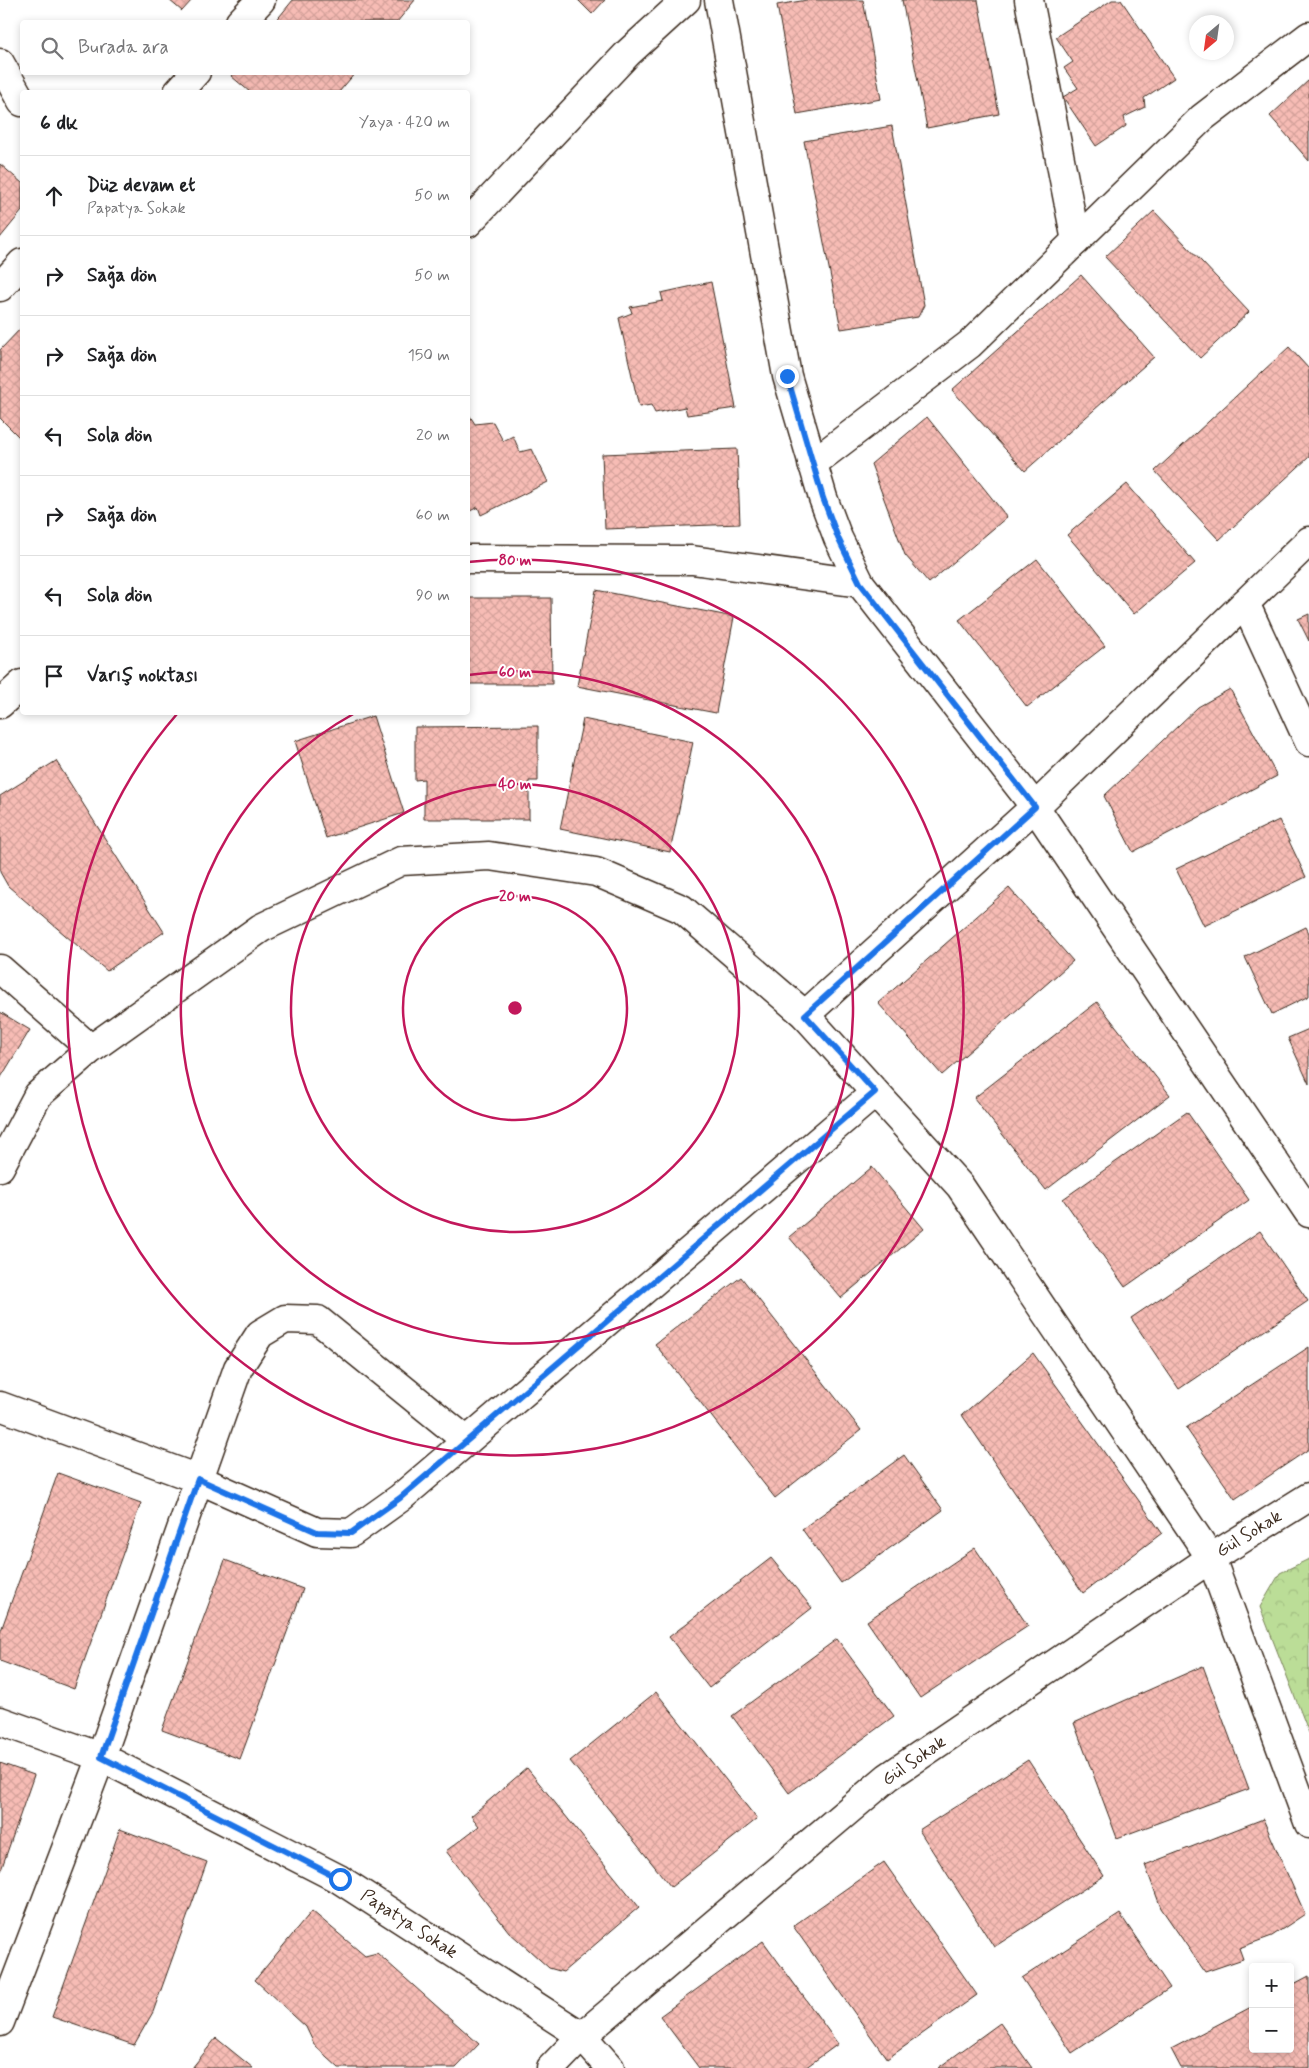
<!DOCTYPE html>
<html lang="tr">
<meta charset="utf-8">
<style>
:root{--surface:#fff;--page:#f2f2f2;--text:#202124;--muted:#757577;--line:#e0e0e0}
body{margin:0;font-family:Mynerve,sans-serif;background:var(--page);color:var(--text)}
.controls{position:absolute;right:15px;bottom:15px;display:grid;overflow:hidden;border-radius:5px;box-shadow:0 2px 8px #0003}
.controls button{width:45px;height:45px;display:grid;place-items:center;padding:0;border:0;border-bottom:1px solid var(--line);background:var(--surface);color:var(--text);font:25px sans-serif}
.compass{position:absolute;left:1189px;top:15px;width:45px;height:45px;border-radius:50%;background:var(--surface);box-shadow:0 2px 8px #0003;rotate:209deg}
.stop{position:absolute;width:15px;height:15px;margin:-11px;border:4px solid #1a73e8;border-radius:50%;background:#fff}
.stop.end{background:#1a73e8;border-color:#fff;box-shadow:0 1px 5px #0008}
.list{margin:0;padding:0;list-style:none}
h2{display:flex;justify-content:space-between;align-items:center;height:65px;margin:0;padding:0 20px;font-size:21px}
h2 small{font-size:16px;font-weight:400;color:var(--muted)}
.list li{display:grid;grid-template-columns:32px 1fr auto;gap:15px;align-items:center;box-sizing:border-box;height:80px;padding:0 20px;border-top:1px solid var(--line)}
.list b{display:block;font-size:19px;white-space:nowrap}
.list p{margin:0;font-size:16px;white-space:nowrap;color:var(--muted)}
.list em{font-size:16px;font-style:normal;color:var(--muted)}
.icon{flex:none;width:28px;height:28px;fill:none;stroke:currentColor;stroke-width:2;stroke-linecap:round;stroke-linejoin:round}
.map{position:relative;flex:none;width:1309px;height:2068px;overflow:hidden}
.search{position:absolute;background:var(--surface);box-shadow:0 2px 8px #0003;left:20px;top:20px;width:450px;height:55px;display:flex;align-items:center;gap:12px;box-sizing:border-box;padding:0 18px;border-radius:5px;color:var(--muted);font-size:19px}
.panel{position:absolute;background:var(--surface);box-shadow:0 2px 8px #0003;left:20px;top:90px;width:450px;height:625px;border-radius:5px}
.map>svg:first-child{display:block}
</style>
<div class="map">
<svg width="1309" height="2068" viewBox="0 0 1309 2068">
<defs>
<pattern id="forest-crowns" width="20" height="18" patternUnits="userSpaceOnUse" patternTransform="scale(1.25)"><rect width="20" height="18" fill="#bbdd97"/><path d="M2 6a3 3 0 1 1 6 0M12 15a3 3 0 1 1 6 0" fill="none" stroke="#a2be82"/></pattern>
<pattern id="building-cross-hatch" width="8" height="8" patternUnits="userSpaceOnUse" patternTransform="scale(1.25)"><rect width="8" height="8" fill="#f7bcb5"/><path d="M0 0l8 8M0 8l8-8" fill="none" stroke="#d5a29b"/></pattern>
</defs>
<rect width="100%" height="100%" fill="#fff"/>
<filter id="ink" filterUnits="userSpaceOnUse"><feTurbulence type="fractalNoise" baseFrequency=".02" numOctaves="2"/><feDisplacementMap in="SourceGraphic" scale="10" xChannelSelector="R" yChannelSelector="G"/><feConvolveMatrix kernelMatrix="1 2 1 2 8 2 1 2 1" color-interpolation-filters="sRGB"/></filter>
<g filter="url(#ink)">
<path fill="url(#forest-crowns)" stroke="#7b845a" d="M1309 1559V1733L1260 1607 1280 1573Z"/>
<g fill="url(#building-cross-hatch)" stroke="#3b2a1e">
<path d="M169 0H192L182 11Z"/>
<path d="M293 0H415L397 22H275Z"/>
<path d="M578 0H605L592 14Z"/>
<path d="M807 0H863L881 99 797 114 777 5Z"/>
<path d="M902 0H978L999 114 927 128Z"/>
<path d="M1112 0H1121L1174 78 1144 98 1145 107 1124 117 1126 126 1096 146 1063 97 1078 88 1064 68 1073 62 1056 37Z"/>
<path d="M234 72H356L339 92H250L231 76Z"/>
<path d="M1309 80V161L1270 116Z"/>
<path d="M892 126 924 305 918 317 841 329 804 141Z"/>
<path d="M0 164 22 183V211L0 238Z"/>
<path d="M1154 211 1249 312 1200 358 1105 257Z"/>
<path d="M1081 275 1154 357 1025 471 952 390Z"/>
<path d="M711 282 736 408 687 415 685 407 655 413 651 405 639 407 619 318 632 313 630 307 663 301 661 293Z"/>
<path d="M22 327V440L0 418V350Z"/>
<path d="M1289 347 1309 369V457L1219 540 1155 471Z"/>
<path d="M468 413 475 424 493 422 503 441 513 436 520 452 532 449 548 482 481 515 478 507 468 512Z"/>
<path d="M927 417 1007 517 929 583 905 555 871 464Z"/>
<path d="M737 449 740 524 605 529 602 454Z"/>
<path d="M1127 484 1195 563 1134 614 1067 535Z"/>
<path d="M1037 559 1105 646 1027 707 959 620Z"/>
<path d="M596 590 734 617 716 713 577 686Z"/>
<path d="M468 598H551L552 684H468Z"/>
<path d="M1309 614V641L1298 619Z"/>
<path d="M1230 689 1277 776 1133 852 1104 796 1198 707Z"/>
<path d="M373 716 404 813 326 838 295 741Z"/>
<path d="M583 719 693 742 670 852 560 829Z"/>
<path d="M538 726V781H529V819H424V779L415 780V727Z"/>
<path d="M56 761 164 932 107 971 8 886 0 872V796Z"/>
<path d="M1279 820 1306 877 1204 926 1176 869Z"/>
<path d="M1009 888 1073 961 942 1075 878 1003Z"/>
<path d="M1306 927 1309 933V996L1272 1014 1245 957Z"/>
<path d="M1097 1002 1170 1095 1046 1190 974 1098Z"/>
<path d="M0 1012 30 1030 0 1079Z"/>
<path d="M1309 1029V1084L1288 1038Z"/>
<path d="M1187 1112 1249 1200 1125 1287 1063 1199Z"/>
<path d="M872 1167 924 1229 841 1298 789 1237Z"/>
<path d="M1260 1231 1308 1301 1179 1389 1131 1318Z"/>
<path d="M741 1277 861 1430 775 1498 655 1344Z"/>
<path d="M1309 1347V1449L1235 1499 1186 1428Z"/>
<path d="M1033 1353 1162 1533 1083 1593 962 1415Z"/>
<path d="M904 1455 943 1510 841 1583 802 1529Z"/>
<path d="M58 1473 141 1503 74 1689 0 1661V1633Z"/>
<path d="M975 1548 1028 1626 920 1698 867 1621Z"/>
<path d="M771 1558 812 1608 709 1688 669 1637Z"/>
<path d="M225 1560 303 1589 240 1759 162 1730Z"/>
<path d="M837 1639 894 1716 789 1793 732 1716Z"/>
<path d="M1203 1666 1249 1789 1117 1838 1074 1723Z"/>
<path d="M656 1692 757 1819 671 1887 570 1761Z"/>
<path d="M1028 1760 1104 1876 994 1947 919 1830Z"/>
<path d="M0 1763 34 1775 0 1873Z"/>
<path d="M527 1768 639 1907 563 1972 549 1968 509 1932 446 1851 479 1826 471 1816Z"/>
<path d="M1263 1819 1305 1914 1272 1936 1239 1948 1243 1959 1205 1972 1161 1908 1145 1865Z"/>
<path d="M120 1829 207 1862 153 2012 134 2045 52 2017Z"/>
<path d="M884 1862 977 1995 887 2059 793 1926Z"/>
<path d="M312 1911 365 1956 377 1953 479 2044 456 2068H339L315 2046 306 2027 255 1980Z"/>
<path d="M1120 1914 1170 1988 1072 2053 1022 1978Z"/>
<path d="M763 1941 838 2044 805 2068H699L660 2016Z"/>
<path d="M1309 1976V2068H1181L1171 2049 1253 2006V2049H1290V1986Z"/>
<path d="M1000 2023 1032 2068H938Z"/>
<path d="M216 2038 253 2068H192Z"/>
</g>
<g fill="none" stroke-linecap="round" stroke-linejoin="round">
<g stroke="#3b2a1e" stroke-width="31">
<g id="minor">
<path d="M719 0 787 376 823 498 838 538 860 583 1035 807 1309 1213"/>
<path d="M1029 0 1076 241"/>
<path d="M240 22 261 0"/>
<path d="M0 63 22 102"/>
<path d="M178 92 196 72"/>
<path d="M468 223 628 53 686 0"/>
<path d="M0 287 22 263"/>
<path d="M812 464 970 344 1202 118 1309 36"/>
<path d="M468 559 692 560 860 583"/>
<path d="M1245 603 1309 742"/>
<path d="M0 704 22 684"/>
<path d="M0 969 91 1049"/>
<path d="M805 1015 1035 807 1309 541"/>
<path d="M0 1167 38 1095 91 1049 261 928 401 861 489 856 596 872 682 909 805 1015 960 1186 1211 1558 1309 1824"/>
<path d="M0 1406 198 1479 317 1532 351 1533 400 1498 875 1093"/>
<path d="M0 1721 101 1757 339 1879 582 2036 610 2068"/>
<path d="M0 2022 101 1757 238 1368 260 1334 285 1319 318 1320 467 1441"/>
<path d="M551 2068 582 2036 888 1777 1211 1558 1309 1497"/>
</g>
</g>
<use href="#minor" stroke="#fff" stroke-width="28"/>
</g>
</g>
<g fill="none" stroke-linecap="round" stroke-linejoin="round" filter="url(#ink)">
<path stroke="#1a73e8" stroke-width="6" d="M340 1879 101 1757 198 1479 317 1532 351 1533 400 1498 875 1092 805 1015 1035 807 860 583 838 538 823 498 787 376"/>
</g>
<g fill="none" stroke="#c2185b" stroke-width="2.5">
<circle cx="515" cy="1008" r="112"/>
<circle cx="515" cy="1008" r="224"/>
<path d="M468 675A336 336 0 1 1 355 713"/>
<path d="M468 562A448 448 0 1 1 177 714"/>
</g>
<g text-anchor="middle" dominant-baseline="central" stroke-width="4" stroke-linejoin="round" paint-order="stroke">
<g font-size="18" fill="#3b2a1e" stroke="#fff">
<text transform="translate(1249 1534) rotate(-32)">Gül Sokak</text>
<text transform="translate(914 1761) rotate(-35)">Gül Sokak</text>
<text transform="translate(409 1924) rotate(33)">Papatya Sokak</text>
</g>
</g>
<circle cx="515" cy="1008" r="8" fill="#c2185b" stroke="#fff" stroke-width="2.5"/>
<g font-size="15" text-anchor="middle" font-weight="bold" fill="#c2185b" stroke="#fff" stroke-width="4" stroke-linejoin="round" paint-order="stroke">
<text x="515" y="565">80 m</text>
<text x="515" y="677">60 m</text>
<text x="515" y="789">40 m</text>
<text x="515" y="901">20 m</text>
</g>
</svg>
<div class="controls">
<button>+</button>
<button>−</button>
</div>
<svg class="compass" viewBox="-18 -18 36 36"><path d="M0-13l5 13h-10z" fill="#e53935"/><path d="M0 13l5-13h-10z" fill="#757577"/></svg>
<div class="stop" style="left:340px;top:1879px"></div>
<div class="stop end" style="left:787px;top:376px"></div>
<div class="search"><svg class="icon" aria-label="search" viewBox="0 0 24 24"><circle cx="10" cy="10" r="6"/><path d="M15 15l6 6"/></svg>Burada ara</div>
<section class="panel">
<h2>6 dk<small>Yaya · 420 m</small></h2>
<ul class="list">
<li><svg class="icon" aria-label="ahead" viewBox="0 0 24 24"><path d="M12 20V5M6 11l6-6 6 6"/></svg><div><b>Düz devam et</b><p>Papatya Sokak</p></div><em>50 m</em></li>
<li><svg class="icon" aria-label="right" viewBox="0 0 24 24"><path d="M7 20v-9h11M14 6l5 5-5 5"/></svg><div><b>Sağa dön</b></div><em>50 m</em></li>
<li><svg class="icon" aria-label="right" viewBox="0 0 24 24"><path d="M7 20v-9h11M14 6l5 5-5 5"/></svg><div><b>Sağa dön</b></div><em>150 m</em></li>
<li><svg class="icon" aria-label="left" viewBox="0 0 24 24"><path d="M17 20v-9H6M10 6l-5 5 5 5"/></svg><div><b>Sola dön</b></div><em>20 m</em></li>
<li><svg class="icon" aria-label="right" viewBox="0 0 24 24"><path d="M7 20v-9h11M14 6l5 5-5 5"/></svg><div><b>Sağa dön</b></div><em>60 m</em></li>
<li><svg class="icon" aria-label="left" viewBox="0 0 24 24"><path d="M17 20v-9H6M10 6l-5 5 5 5"/></svg><div><b>Sola dön</b></div><em>90 m</em></li>
<li><svg class="icon" aria-label="arrive" viewBox="0 0 24 24"><path d="M6 21V4h12l-3 4 3 4H6"/></svg><div><b>Varış noktası</b></div></li>
</ul>
</section>
</div>
